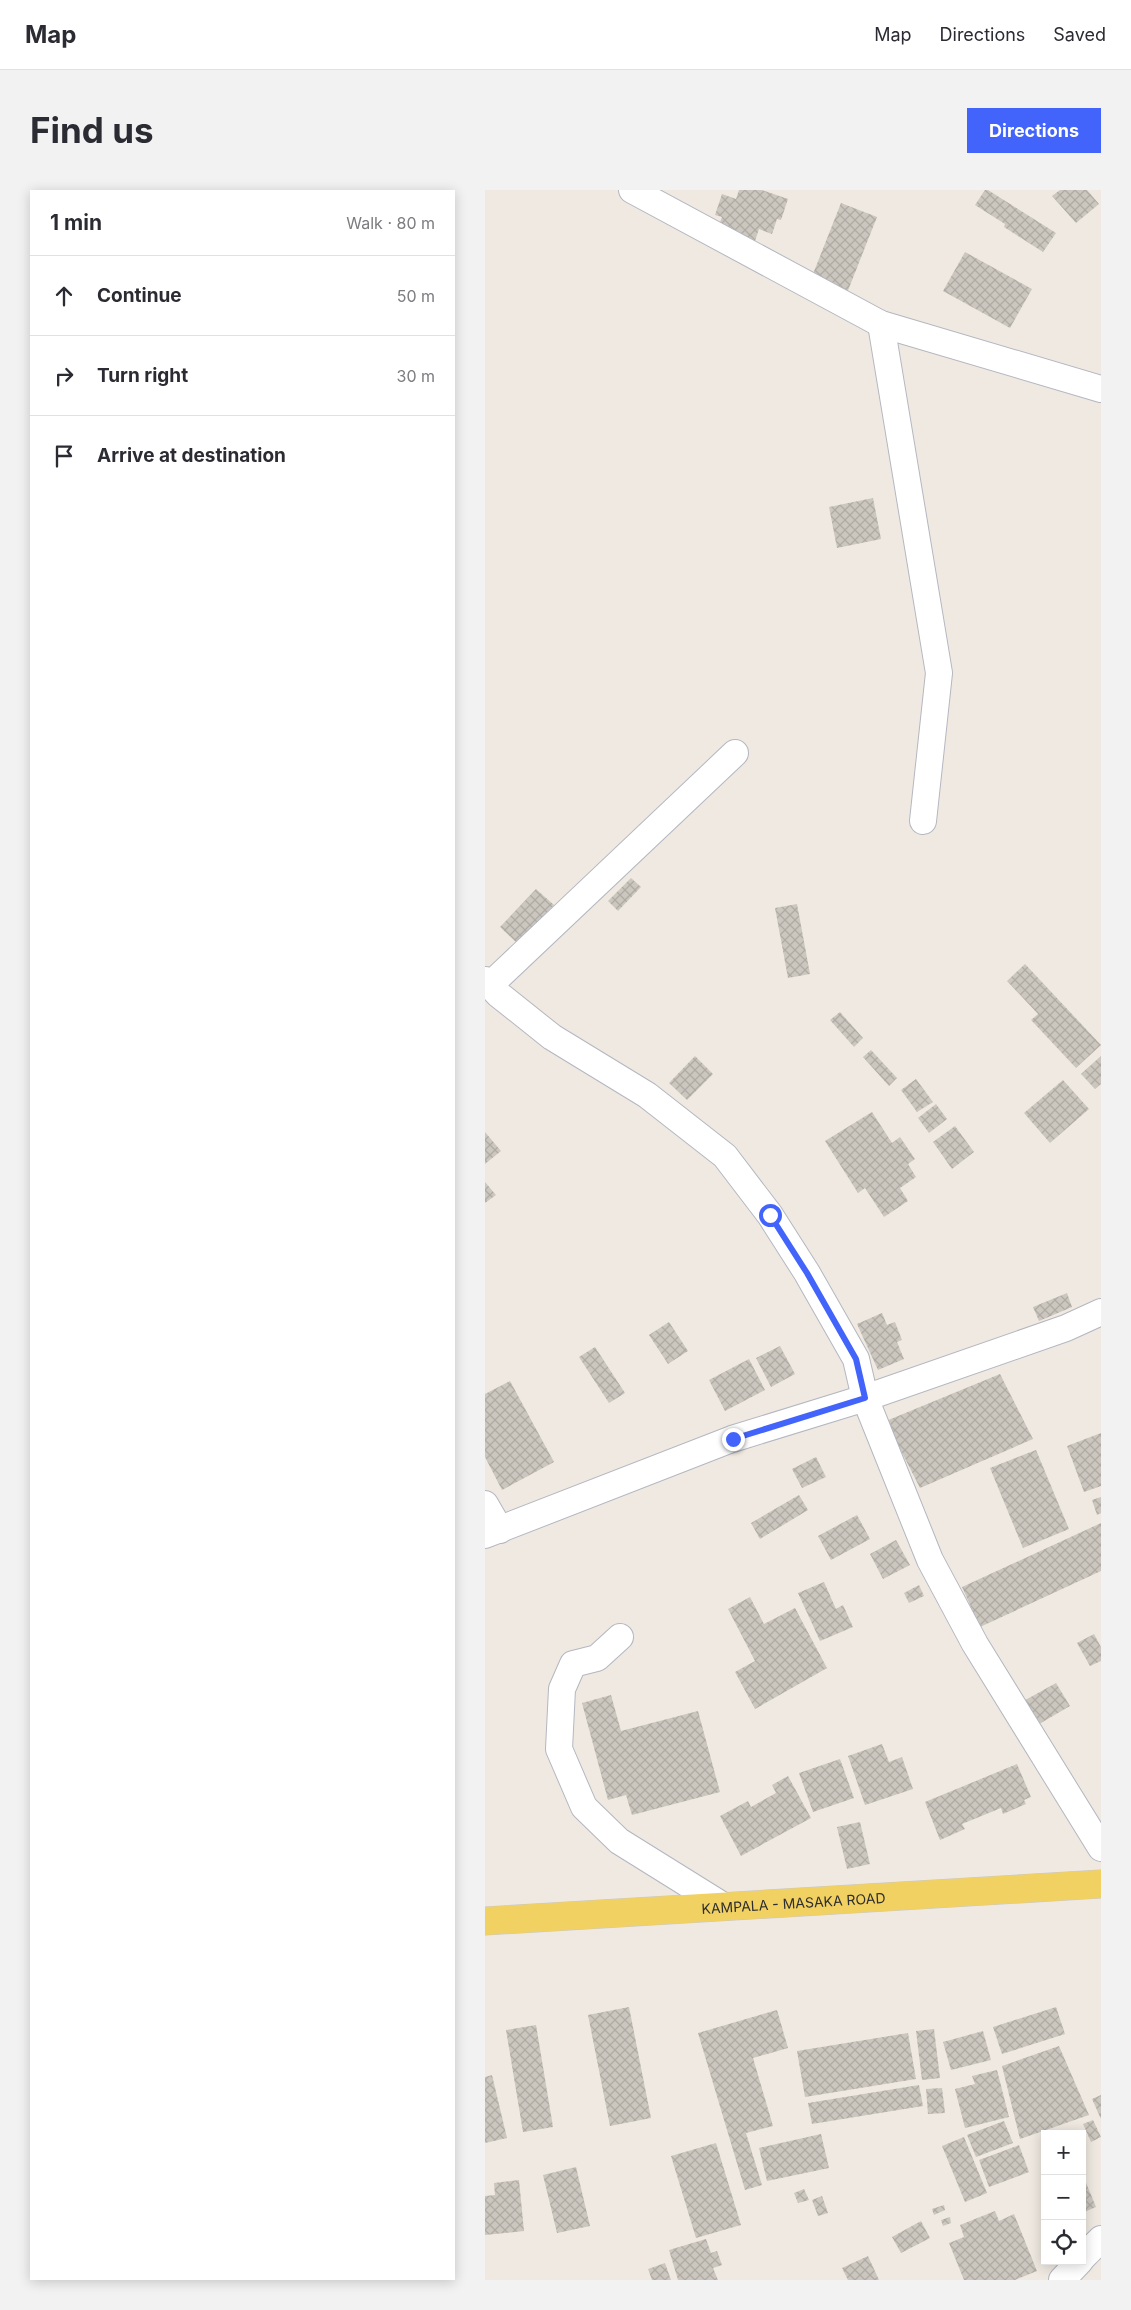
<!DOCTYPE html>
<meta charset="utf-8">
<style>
:root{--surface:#fff;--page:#f2f2f3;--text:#2b2b33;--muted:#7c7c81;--line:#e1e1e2;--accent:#4264fb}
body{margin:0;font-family:Inter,sans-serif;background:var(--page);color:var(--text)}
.controls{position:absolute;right:15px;bottom:15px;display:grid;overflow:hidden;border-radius:0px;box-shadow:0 2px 12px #0003}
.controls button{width:45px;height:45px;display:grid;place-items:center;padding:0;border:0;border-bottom:1px solid var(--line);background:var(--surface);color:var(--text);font:25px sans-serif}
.stop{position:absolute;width:15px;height:15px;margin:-11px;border:4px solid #4264fb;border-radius:50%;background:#fff}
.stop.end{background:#4264fb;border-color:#fff;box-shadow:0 1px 5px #0008}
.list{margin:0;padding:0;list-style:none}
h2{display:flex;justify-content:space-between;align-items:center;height:65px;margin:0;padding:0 20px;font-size:21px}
h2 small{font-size:16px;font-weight:400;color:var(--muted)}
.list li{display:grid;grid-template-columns:32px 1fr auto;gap:15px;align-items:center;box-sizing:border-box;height:80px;padding:0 20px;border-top:1px solid var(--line)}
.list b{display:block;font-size:19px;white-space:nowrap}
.list em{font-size:16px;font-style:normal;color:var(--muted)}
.icon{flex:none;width:28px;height:28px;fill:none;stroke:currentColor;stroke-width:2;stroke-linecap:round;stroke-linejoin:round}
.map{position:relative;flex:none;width:616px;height:2090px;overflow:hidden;border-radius:0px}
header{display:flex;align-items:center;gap:30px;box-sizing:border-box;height:70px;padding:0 25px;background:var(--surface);border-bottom:1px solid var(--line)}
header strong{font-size:24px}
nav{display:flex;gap:28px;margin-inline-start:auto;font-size:18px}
.intro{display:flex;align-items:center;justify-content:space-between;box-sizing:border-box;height:120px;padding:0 30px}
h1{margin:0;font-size:35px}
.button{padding:12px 22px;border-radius:0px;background:var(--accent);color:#fff;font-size:18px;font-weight:700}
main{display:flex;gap:30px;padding:0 30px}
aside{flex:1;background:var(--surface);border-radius:0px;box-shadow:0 2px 12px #0003}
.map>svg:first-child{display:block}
</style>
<header>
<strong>Map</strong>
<nav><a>Map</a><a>Directions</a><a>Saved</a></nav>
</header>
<div class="intro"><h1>Find us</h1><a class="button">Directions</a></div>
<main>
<aside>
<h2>1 min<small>Walk · 80 m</small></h2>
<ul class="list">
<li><svg class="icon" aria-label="ahead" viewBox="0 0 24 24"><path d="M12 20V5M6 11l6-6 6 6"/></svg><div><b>Continue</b></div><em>50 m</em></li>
<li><svg class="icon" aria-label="right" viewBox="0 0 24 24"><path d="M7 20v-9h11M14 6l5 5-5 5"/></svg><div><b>Turn right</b></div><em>30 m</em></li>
<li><svg class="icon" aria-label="arrive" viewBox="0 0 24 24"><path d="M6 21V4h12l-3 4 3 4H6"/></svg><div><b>Arrive at destination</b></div></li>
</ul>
</aside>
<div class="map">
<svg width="616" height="2090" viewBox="0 0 616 2090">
<defs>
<pattern id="building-cross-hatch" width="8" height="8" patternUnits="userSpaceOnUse" patternTransform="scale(1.25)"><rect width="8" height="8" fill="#cbc7bf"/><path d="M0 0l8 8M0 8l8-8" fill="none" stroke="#afaba4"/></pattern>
</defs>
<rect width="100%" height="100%" fill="#efe9e1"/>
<g fill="url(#building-cross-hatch)">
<path d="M254 0H277L303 9 296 30 292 29 287 44 274 39 269 54 232 40 237 27 230 25 237 4 251 9Z"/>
<path d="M500 0H503L571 43 558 62 519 37 520 34 490 15Z"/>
<path d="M575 0H602L614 14 591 33 567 6Z"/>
<path d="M356 13 392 27 362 103 326 89Z"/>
<path d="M480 62 547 99 525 138 458 101Z"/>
<path d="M388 308 396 349 352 358 344 317Z"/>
<path d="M146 688 156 697 133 721 123 711Z"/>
<path d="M51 699 69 715 32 753 15 737Z"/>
<path d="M312 714 325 784 303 788 290 718Z"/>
<path d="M540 774 616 855 591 878 546 830 553 824 522 791Z"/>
<path d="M355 822 378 848 369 857 345 830Z"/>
<path d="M386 860 412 888 404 896 378 867Z"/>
<path d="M210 866 228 884 202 910 184 893Z"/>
<path d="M616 866V894L610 899 596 884Z"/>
<path d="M431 889 448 912 432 922 416 900Z"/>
<path d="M578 890 604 919 565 953 539 923Z"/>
<path d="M451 914 462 929 444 943 433 928Z"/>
<path d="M387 922 407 953 415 947 430 969 423 974 431 987 415 998 423 1011 399 1027 380 998 373 1003 340 951Z"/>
<path d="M470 936 489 962 467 979 448 952Z"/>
<path d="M0 942 16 961 0 974Z"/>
<path d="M0 992 11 1005 0 1013Z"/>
<path d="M582 1103 587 1117 554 1131 548 1117Z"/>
<path d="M397 1123 402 1135 410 1132 417 1150 412 1152 419 1169 393 1180 372 1134Z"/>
<path d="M184 1132 203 1161 183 1174 164 1145Z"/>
<path d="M295 1156 310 1184 286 1197 271 1168Z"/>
<path d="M110 1157 140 1203 124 1213 94 1167Z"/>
<path d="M264 1169 280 1200 240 1221 224 1190Z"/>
<path d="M515 1184 548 1249 435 1298 401 1231Z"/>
<path d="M25 1191 69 1272 17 1300 0 1267V1204Z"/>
<path d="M616 1243V1296L599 1302 582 1256Z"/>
<path d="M551 1260 584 1339 538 1358 505 1278Z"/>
<path d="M331 1267 341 1287 317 1298 307 1279Z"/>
<path d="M314 1305 323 1320 275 1349 266 1333Z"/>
<path d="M616 1307V1323L612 1325 607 1310Z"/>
<path d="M372 1325 385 1349 346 1370 333 1346Z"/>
<path d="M616 1333V1381L495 1437 477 1397Z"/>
<path d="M411 1350 425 1375 398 1389 385 1364Z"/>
<path d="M339 1392 351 1419 358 1415 368 1437 335 1451 313 1403Z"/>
<path d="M434 1395 439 1406 424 1413 419 1403Z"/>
<path d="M265 1407 279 1434 310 1418 342 1478 270 1519 250 1482 270 1471 243 1419Z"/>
<path d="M609 1444 616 1457V1471L605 1476 592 1453Z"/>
<path d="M571 1493 585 1516 549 1537 535 1513Z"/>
<path d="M126 1505 136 1541 213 1521 235 1602 147 1625 141 1605 123 1610 97 1513Z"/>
<path d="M397 1554 404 1572 417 1567 428 1599 380 1615 363 1566Z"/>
<path d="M355 1569 369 1608 328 1622 314 1583Z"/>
<path d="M532 1574 546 1607 539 1610 541 1614 518 1624 516 1618 477 1634 480 1639 455 1650 440 1612Z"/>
<path d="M303 1586 326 1628 256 1666 235 1626 263 1611 266 1617 291 1603 287 1595Z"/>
<path d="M375 1632 385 1674 362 1679 352 1637Z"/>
<path d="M144 1817 166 1928 125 1936 103 1825Z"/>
<path d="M571 1817 580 1844 517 1864 508 1837Z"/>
<path d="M292 1820 303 1858 268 1868 288 1936 261 1943 277 1995 260 2000 213 1843Z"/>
<path d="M51 1835 68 1937 38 1942 21 1840Z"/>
<path d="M449 1839 455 1888 437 1890 431 1841Z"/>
<path d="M498 1841 506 1870 466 1880 458 1852Z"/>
<path d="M423 1843 431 1889 320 1907 312 1861Z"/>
<path d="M574 1856 604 1925 535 1949 517 1876Z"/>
<path d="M512 1880 524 1927 480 1938 470 1899 490 1894 487 1886Z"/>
<path d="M7 1885 22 1948 0 1953V1887Z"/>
<path d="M434 1895 438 1916 327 1934 323 1913Z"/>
<path d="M457 1898 460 1923 443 1924 441 1899Z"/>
<path d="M616 1905V1929L607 1909Z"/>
<path d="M608 1930 616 1947 606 1952 598 1934Z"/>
<path d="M519 1931 528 1953 491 1967 482 1945Z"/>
<path d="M336 1944 344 1978 282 1991 274 1958Z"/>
<path d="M479 1947 502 2003 480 2012 457 1956Z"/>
<path d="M231 1953 256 2035 211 2048 186 1966Z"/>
<path d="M534 1955 544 1982 504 1997 494 1970Z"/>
<path d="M91 1977 105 2036 72 2043 58 1985Z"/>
<path d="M597 1983 611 2017 597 2023Z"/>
<path d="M34 1990 39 2041 0 2045V2006L10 2005 9 1993Z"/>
<path d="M319 1999 324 2010 313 2013 309 2003Z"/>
<path d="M337 2006 343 2023 333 2026 327 2010Z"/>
<path d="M459 2015 460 2020 449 2025 447 2019Z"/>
<path d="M510 2021 514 2031 529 2024 552 2081 530 2090H479L464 2053 479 2047 475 2035Z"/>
<path d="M465 2027 466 2033 458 2036 456 2030Z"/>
<path d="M436 2031 445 2048 416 2063 407 2047Z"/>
<path d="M221 2049 226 2063 232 2061 237 2075 228 2078 233 2090H193L184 2060Z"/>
<path d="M383 2066 394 2090H363L357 2078Z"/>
<path d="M180 2073 186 2090H167L163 2079Z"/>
</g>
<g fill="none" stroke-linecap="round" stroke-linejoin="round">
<g stroke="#b4b7c1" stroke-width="28">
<g id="street">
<path d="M147 0 396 134 616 199"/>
<path d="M396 134 454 483 438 631"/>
<path d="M0 790 13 804 67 847 162 905 240 966 285 1025 322 1083 371 1169 380 1208 445 1370 490 1454 616 1658"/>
<path d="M5 795 250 563"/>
<path d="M0 1314 15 1340"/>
<path d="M0 1345 247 1249 380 1208 581 1138 616 1122"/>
<path d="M135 1447 112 1468 88 1474 77 1499 74 1559 99 1617 134 1651 240 1717"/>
<path d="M597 2068 616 2049"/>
<path d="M577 2090 595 2071"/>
</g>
</g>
<g stroke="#c9c9c9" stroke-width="29">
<g id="primary">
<path id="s1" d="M0 1731 616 1694"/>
</g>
</g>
<use href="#street" stroke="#fff" stroke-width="26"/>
<use href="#primary" stroke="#f2d163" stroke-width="28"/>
</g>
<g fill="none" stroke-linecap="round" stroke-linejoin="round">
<path stroke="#4264fb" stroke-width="6" d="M248 1249 380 1208 371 1169 322 1083 285 1025"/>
</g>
<g text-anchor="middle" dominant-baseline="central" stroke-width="5" stroke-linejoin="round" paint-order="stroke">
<g font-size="14" fill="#2e2e2e" stroke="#fff">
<text stroke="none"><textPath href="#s1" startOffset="309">KAMPALA - MASAKA ROAD</textPath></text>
</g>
</g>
</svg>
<div class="controls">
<button>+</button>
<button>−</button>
<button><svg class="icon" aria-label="locate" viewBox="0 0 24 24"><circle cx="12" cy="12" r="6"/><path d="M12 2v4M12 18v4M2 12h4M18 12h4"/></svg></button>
</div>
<div class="stop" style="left:285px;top:1025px"></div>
<div class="stop end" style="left:248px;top:1249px"></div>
</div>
</main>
